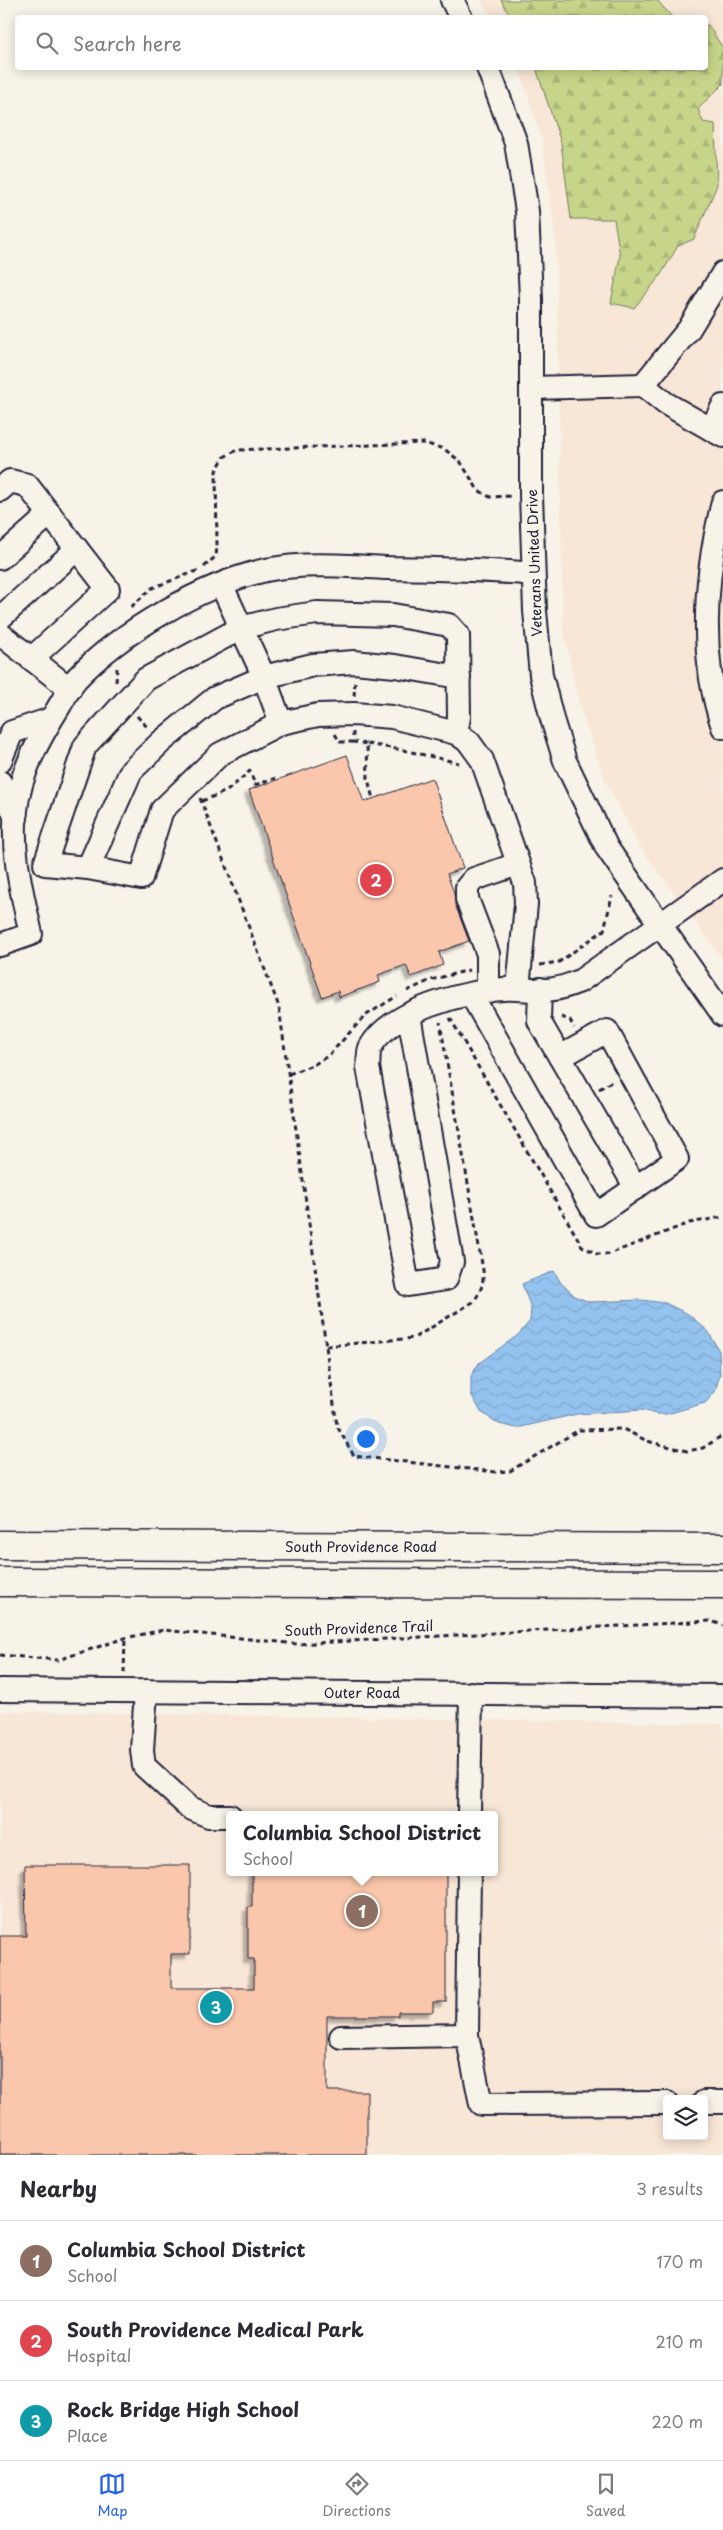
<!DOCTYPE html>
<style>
:root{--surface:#fff;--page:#f7f7f7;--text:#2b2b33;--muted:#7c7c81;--line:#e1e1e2;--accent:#2563eb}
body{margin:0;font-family:"Playpen Sans",sans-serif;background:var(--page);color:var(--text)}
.controls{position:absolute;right:15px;bottom:15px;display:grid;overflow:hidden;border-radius:5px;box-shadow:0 2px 12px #0003}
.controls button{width:45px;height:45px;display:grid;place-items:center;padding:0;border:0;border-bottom:1px solid var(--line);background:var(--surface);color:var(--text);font:25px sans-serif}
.you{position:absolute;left:365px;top:1438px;width:18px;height:18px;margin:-12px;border:4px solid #fff;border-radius:50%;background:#1a73e8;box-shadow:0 0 0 8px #1a73e833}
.badge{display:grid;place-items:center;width:32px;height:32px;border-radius:50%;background:var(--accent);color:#fff;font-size:16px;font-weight:700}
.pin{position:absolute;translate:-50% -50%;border:2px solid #fff;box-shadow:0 1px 5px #0006}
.popup{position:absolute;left:226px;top:1811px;width:272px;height:65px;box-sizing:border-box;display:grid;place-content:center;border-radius:5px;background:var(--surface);filter:drop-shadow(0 1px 4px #0005);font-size:16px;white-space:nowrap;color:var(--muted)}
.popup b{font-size:19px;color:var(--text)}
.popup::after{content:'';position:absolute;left:50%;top:100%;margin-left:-10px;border:10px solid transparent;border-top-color:var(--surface)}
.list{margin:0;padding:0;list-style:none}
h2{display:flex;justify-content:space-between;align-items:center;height:65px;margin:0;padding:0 20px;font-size:21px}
h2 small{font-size:16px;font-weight:400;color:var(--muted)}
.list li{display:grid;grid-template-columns:32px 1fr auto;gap:15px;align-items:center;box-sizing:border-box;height:80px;padding:0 20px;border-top:1px solid var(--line)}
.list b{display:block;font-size:19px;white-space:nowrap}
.list p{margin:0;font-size:16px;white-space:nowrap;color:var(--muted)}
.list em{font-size:16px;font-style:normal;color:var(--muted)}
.icon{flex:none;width:28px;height:28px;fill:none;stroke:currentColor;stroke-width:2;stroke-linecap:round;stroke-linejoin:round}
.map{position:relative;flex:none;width:723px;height:2155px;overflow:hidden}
.search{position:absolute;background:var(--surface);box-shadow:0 2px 12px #0003;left:15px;right:15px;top:15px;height:55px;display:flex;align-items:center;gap:12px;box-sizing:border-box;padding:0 18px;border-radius:5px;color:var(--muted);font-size:19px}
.sheet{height:305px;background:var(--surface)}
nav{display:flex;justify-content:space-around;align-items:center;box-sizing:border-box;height:70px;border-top:1px solid var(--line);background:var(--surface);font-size:14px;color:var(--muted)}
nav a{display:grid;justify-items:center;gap:2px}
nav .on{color:var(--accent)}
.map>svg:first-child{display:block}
</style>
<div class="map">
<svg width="723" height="2155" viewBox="0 0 723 2155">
<defs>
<pattern id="forest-firs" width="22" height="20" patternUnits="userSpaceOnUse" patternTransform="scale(1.25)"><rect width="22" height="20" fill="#c6d589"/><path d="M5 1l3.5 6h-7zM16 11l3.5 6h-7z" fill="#aab777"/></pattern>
<pattern id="water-waves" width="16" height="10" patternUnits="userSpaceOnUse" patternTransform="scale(1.25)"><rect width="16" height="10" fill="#94c3ef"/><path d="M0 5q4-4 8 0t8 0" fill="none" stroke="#7fa7ce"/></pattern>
<filter id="shadow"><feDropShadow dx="-4.5" dy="4.5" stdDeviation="1" flood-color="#0004"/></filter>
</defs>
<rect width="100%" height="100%" fill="#f7f3e8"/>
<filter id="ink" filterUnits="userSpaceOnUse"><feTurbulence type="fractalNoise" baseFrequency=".02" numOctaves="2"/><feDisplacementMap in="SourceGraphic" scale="10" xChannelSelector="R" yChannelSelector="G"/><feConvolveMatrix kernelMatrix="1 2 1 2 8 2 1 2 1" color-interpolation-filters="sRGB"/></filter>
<g filter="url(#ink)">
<g fill="#f8e6d6" fill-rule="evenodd">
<path d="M481 0H723V960L639 845 605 780 580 707 563 628 556 242 542 140 519 68H706V18L491 17Z"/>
<path d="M0 1711 723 1724V2155H0ZM230 1815H494V1872H230ZM667 2099H704V2136H667Z"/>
</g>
<g fill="url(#forest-firs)" stroke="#747c62">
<path d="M501 0H657L672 17H510Z"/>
<path d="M706 25H708L723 48V84L698 109 703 122 715 124 717 185 694 239 678 246 660 276 634 308 611 303 620 256 614 219H571L561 143 536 68H706Z"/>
</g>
<path fill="url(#water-waves)" stroke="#6683a7" d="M554 1271 561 1283 576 1297 590 1302 641 1300 665 1303 688 1314 708 1331 719 1351 720 1374 715 1392 705 1403 667 1414H656L642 1410 577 1414 517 1428 499 1424 481 1412 471 1394V1376L479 1363 518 1335 530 1321 531 1308 522 1284Z"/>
<g fill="#fbc7ac" stroke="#22223b" filter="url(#shadow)">
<path d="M347 755 364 802 432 778 463 868 447 874 454 893 455 904 469 941 439 952 443 965 411 977 406 965 378 975 380 982 339 997 338 991 322 997 249 790Z"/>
<path d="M25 1865H190V1954H171V1988H254V1959H248V1907H252V1872L446 1873V2002H433V2012H398V2016H327V2091H367V2155H0V1936H26Z"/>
</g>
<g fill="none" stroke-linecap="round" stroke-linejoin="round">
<g stroke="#22223b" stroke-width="26">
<g id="minor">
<path d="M452 0 461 18"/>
<path d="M488 68 516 143 527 211 531 299V495L535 611 541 675 552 719 565 761 607 848 723 1015"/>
<path d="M643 385 665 403 723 436"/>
<path d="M531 388 643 385 689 329 723 273"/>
<path d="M711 429 723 406"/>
<path d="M0 490 10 481 27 485 108 589 31 659"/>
<path d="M723 502C705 575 698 654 723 727"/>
<path d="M0 558 50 514"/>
<path d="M222 586 264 677 281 723"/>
<path d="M0 618 77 549"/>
<path d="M0 634 70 689"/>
<path d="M456 733 392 717 354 714 318 715 281 723 220 754 162 810 141 878 88 868 45 864 85 746 146 679 241 628 276 619 317 613 393 615 449 625 458 635 459 717 456 733 469 742 482 760 525 883 526 904 518 989"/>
<path d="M0 761 12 732 51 719"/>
<path d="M0 782 16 818"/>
<path d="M88 868 131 771 161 742 215 698 264 677 313 665 354 662 395 666 459 677"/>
<path d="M0 945 31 934C22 893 11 852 16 810 20 772 40 737 60 705 65 697 70 686 76 679 120 632 203 584 266 570 305 562 349 566 388 568 437 569 485 569 533 574"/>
<path d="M540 989 539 1021 636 1188"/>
<path d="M488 991V954L467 899V887L474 879 518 864"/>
<path d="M471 994 596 1215 677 1159 607 1031 560 1057"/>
<path d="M409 1015 452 1262 446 1279 408 1285 368 1067C369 1061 368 1053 370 1048 389 1011 466 991 504 989 521 988 538 992 554 989 563 988 572 984 580 981L723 880"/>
<path d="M0 1690 723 1696"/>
<path d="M146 1691 142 1750 144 1766 190 1808 209 1816H230"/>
<path d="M469 1815 471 1693"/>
<path d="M467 2035 481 2104 667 2103"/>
<path d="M341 2037 467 2035 469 1872"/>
<path d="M704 2102H723"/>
</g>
</g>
<g stroke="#22223b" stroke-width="31">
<g id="major">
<path d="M0 1545 723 1548"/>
<path d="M0 1582 723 1584"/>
</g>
</g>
<g stroke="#22223b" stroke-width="3" stroke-dasharray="5 4" stroke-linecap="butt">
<path d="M204 567 216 556 217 547 216 471 224 457 237 450 424 443 444 449 460 461 478 490 490 497 513 496"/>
<path d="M131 607 152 588 199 570"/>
<path d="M116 682 117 668"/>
<path d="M354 696 355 682"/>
<path d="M137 716 148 728"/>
<path d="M353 732V742L367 744 368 779 373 799"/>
<path d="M335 734 340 742H353"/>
<path d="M367 744 403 750 459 763"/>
<path d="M200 798 279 1007 337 1426 354 1456 496 1472 510 1471 579 1430 623 1429 647 1441 687 1451 703 1448 723 1435"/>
<path d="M202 801 227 791 250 771 255 785 276 778"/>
<path d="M540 965 559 962 604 930 612 896"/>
<path d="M407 991 431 980 469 970"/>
<path d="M561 1017 570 1020 574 1028"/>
<path d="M450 1018 582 1246 597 1254H609L689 1223 723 1217"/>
<path d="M289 1074 315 1064 329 1055 365 1016 397 996"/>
<path d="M599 1089 613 1081"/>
<path d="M326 1346 414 1338 473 1302C481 1292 484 1283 483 1270L440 1022"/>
<path d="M0 1655 58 1660 125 1638 163 1630 297 1644 710 1621 723 1625"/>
<path d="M124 1673 125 1638"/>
</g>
<use href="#minor" stroke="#f7f3e8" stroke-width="22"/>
<use href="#major" stroke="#f7f3e8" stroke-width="28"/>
</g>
</g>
<g text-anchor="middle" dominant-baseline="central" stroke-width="4" stroke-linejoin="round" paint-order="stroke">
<g font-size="14" fill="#22223b" stroke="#f7f3e8">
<text transform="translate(534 563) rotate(-92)">Veterans United Drive</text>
<text x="361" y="1546">South Providence Road</text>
<text transform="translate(359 1628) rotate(-2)">South Providence Trail</text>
<text x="362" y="1692">Outer Road</text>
</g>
</g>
</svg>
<div class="controls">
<button><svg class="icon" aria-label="layers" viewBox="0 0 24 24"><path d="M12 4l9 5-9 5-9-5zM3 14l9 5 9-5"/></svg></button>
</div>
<div class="you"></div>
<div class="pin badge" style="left:362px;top:1911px;background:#8d6e63">1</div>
<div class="popup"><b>Columbia School District</b>School</div>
<div class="pin badge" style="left:376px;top:880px;background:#e0444e">2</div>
<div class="pin badge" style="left:216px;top:2007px;background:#0f9aa8">3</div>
<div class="search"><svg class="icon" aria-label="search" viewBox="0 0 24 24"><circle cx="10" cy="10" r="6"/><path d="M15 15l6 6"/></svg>Search here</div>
</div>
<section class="sheet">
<h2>Nearby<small>3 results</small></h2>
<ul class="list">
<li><span class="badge" style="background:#8d6e63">1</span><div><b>Columbia School District</b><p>School</p></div><em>170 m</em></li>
<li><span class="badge" style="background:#e0444e">2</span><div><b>South Providence Medical Park</b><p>Hospital</p></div><em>210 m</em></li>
<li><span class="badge" style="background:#0f9aa8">3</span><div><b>Rock Bridge High School</b><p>Place</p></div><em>220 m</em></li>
</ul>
</section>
<nav>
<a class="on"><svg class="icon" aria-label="map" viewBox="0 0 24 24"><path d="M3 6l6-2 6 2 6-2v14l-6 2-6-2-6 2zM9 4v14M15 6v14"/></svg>Map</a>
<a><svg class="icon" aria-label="directions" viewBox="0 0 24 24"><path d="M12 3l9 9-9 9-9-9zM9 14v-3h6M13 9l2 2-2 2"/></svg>Directions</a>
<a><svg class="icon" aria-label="saved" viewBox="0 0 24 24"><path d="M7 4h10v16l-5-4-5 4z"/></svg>Saved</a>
</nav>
